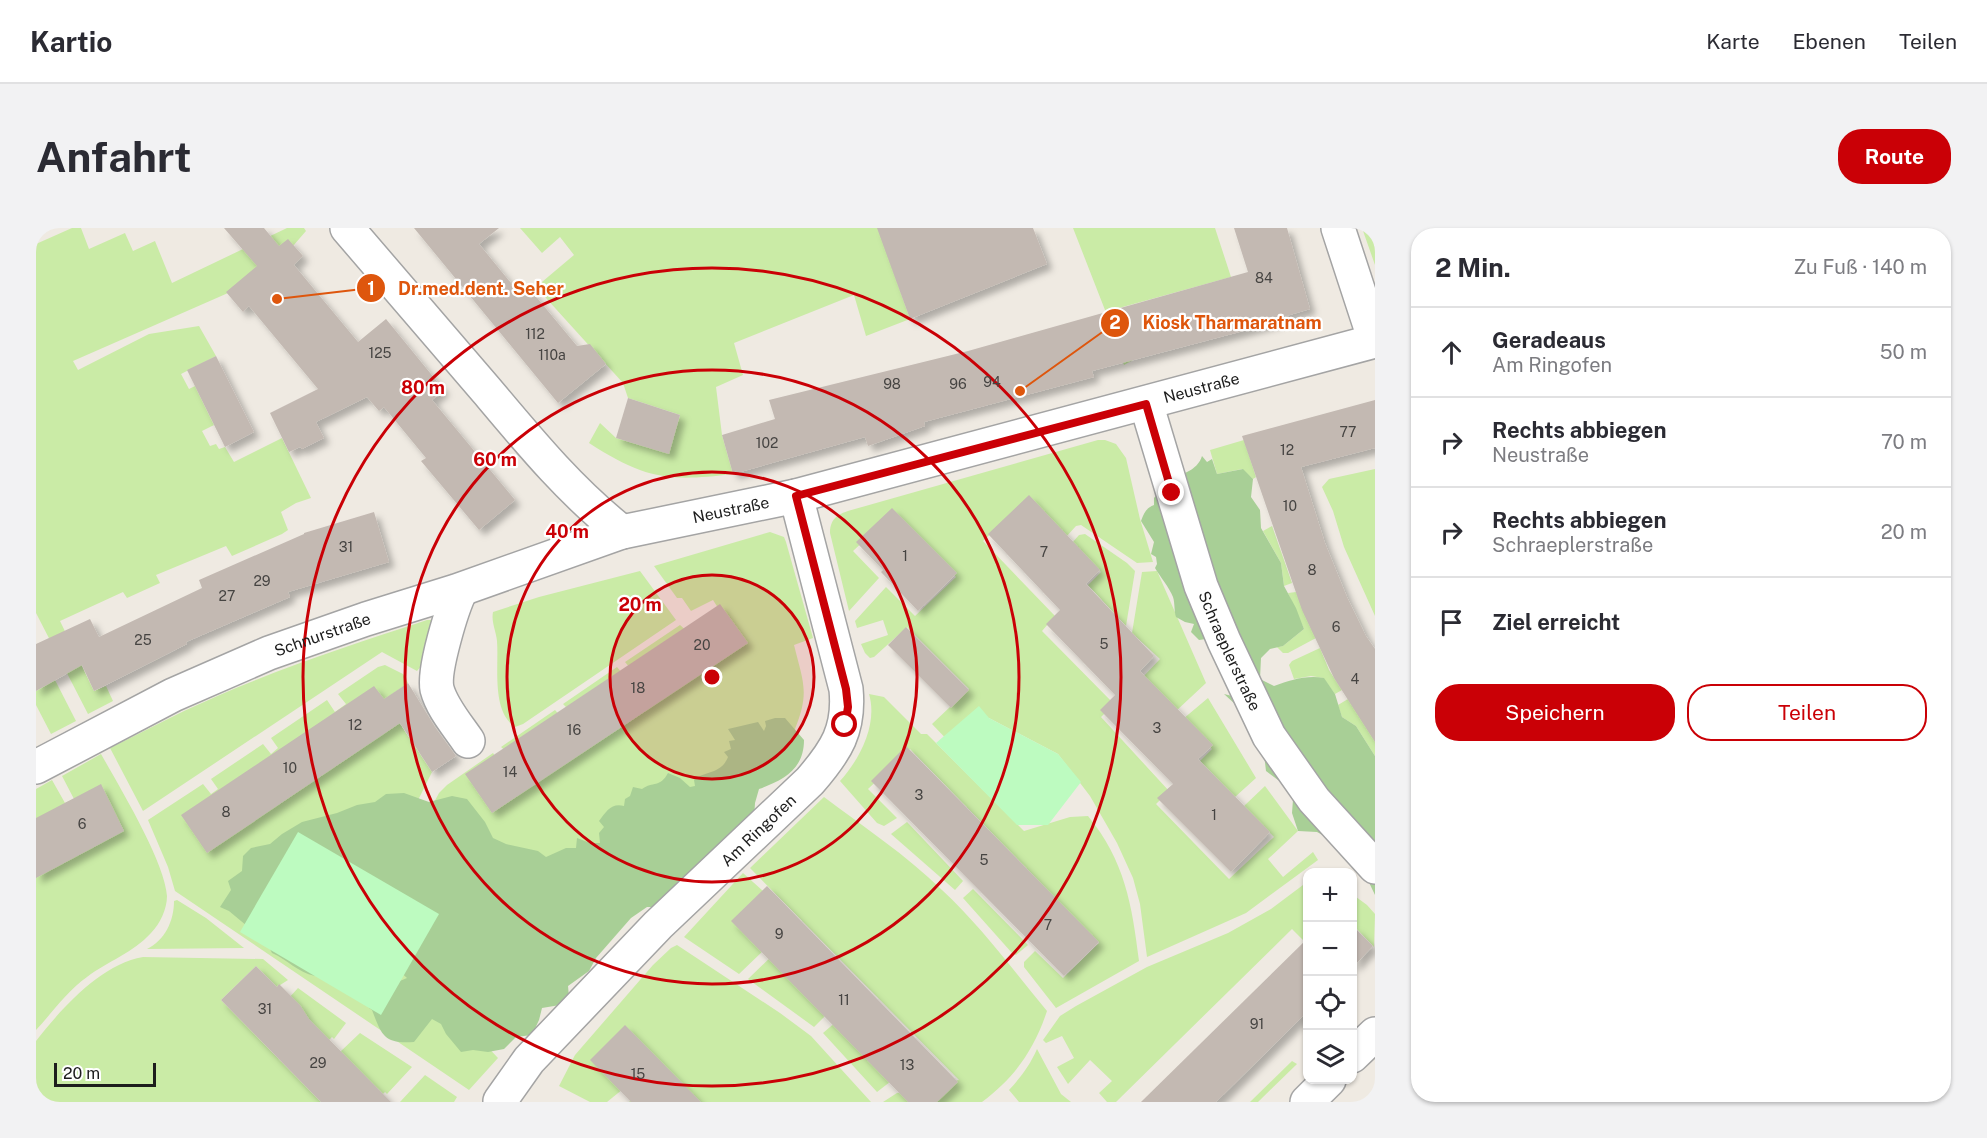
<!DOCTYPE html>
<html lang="de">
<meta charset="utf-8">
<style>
:root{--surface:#fff;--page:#f2f2f3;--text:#2b2b33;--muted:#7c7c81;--line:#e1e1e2;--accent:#ca0006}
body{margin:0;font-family:"Public Sans",sans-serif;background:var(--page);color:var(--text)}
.controls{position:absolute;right:18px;bottom:18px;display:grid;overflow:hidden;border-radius:12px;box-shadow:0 2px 4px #0004}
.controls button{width:54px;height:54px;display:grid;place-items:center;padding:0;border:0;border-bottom:2px solid var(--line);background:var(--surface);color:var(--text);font:30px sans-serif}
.scale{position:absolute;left:18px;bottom:15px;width:102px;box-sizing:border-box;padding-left:6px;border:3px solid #1d1d1d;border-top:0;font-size:16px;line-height:21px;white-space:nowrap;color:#1d1d1d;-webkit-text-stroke:4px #fff;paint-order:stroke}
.stop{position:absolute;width:18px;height:18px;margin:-14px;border:4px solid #ca0006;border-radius:50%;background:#fff}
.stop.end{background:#ca0006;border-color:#fff;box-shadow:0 2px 6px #0008}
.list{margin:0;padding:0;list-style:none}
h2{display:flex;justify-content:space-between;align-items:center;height:78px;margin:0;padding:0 24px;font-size:26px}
h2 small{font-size:20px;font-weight:400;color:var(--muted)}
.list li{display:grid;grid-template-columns:39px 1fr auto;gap:18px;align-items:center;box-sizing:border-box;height:90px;padding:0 24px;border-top:2px solid var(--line)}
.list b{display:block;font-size:22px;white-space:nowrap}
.list p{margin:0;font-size:20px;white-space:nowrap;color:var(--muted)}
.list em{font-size:20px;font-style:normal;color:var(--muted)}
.actions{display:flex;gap:12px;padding:18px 24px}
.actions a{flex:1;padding:14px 0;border:2px solid var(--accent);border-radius:24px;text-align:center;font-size:21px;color:var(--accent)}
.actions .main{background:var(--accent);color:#fff}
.icon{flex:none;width:33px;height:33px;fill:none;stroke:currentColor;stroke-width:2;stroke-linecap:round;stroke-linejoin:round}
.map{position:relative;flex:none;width:1339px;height:874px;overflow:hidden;border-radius:24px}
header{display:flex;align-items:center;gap:36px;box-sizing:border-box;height:84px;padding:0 30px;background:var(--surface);border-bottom:2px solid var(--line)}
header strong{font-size:28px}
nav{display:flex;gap:33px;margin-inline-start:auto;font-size:21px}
.intro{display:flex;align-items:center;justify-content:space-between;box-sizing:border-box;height:144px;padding:0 36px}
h1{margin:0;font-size:42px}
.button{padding:15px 27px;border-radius:24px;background:var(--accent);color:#fff;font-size:21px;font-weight:700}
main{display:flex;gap:36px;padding:0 36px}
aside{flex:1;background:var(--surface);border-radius:24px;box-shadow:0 2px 4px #0004}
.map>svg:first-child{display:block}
</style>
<header>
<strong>Kartio</strong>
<nav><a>Karte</a><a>Ebenen</a><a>Teilen</a></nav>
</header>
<div class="intro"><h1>Anfahrt</h1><a class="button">Route</a></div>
<main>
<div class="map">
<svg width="1339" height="874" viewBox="0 0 1339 874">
<defs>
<filter id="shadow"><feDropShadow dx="5.5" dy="5.5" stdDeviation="3" flood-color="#0004"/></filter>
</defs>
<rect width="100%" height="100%" fill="#efeae2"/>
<g fill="#caeba6">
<path d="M36 0H45L53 21 89 5 97 23 119 13 136 55 251 0H268L270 3 231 48 37 133 42 142 113 106 163 98 180 128 145 146 153 161 159 158 178 197 166 203 174 218 180 216 183 221 189 219 198 234 246 210 275 270 260 275 245 284 252 302 246 306 196 328 190 318 120 347 124 355 91 370 87 364 24 393 58 463 70 458 77 473 52 486 0 385V16Z"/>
<path d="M484 0H842L874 91 830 108 818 67 698 115 707 147 680 159 686 207 697 246C632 254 609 251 553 215L564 195 580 210 632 225 644 187 592 170 587 155 500 59 538 27 524 9 506 25Z"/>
<path d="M1037 0H1179L1195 49 1083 80 1097 132 1088 137 1069 82Z"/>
<path d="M1326 0H1339V38V37Z"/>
<path d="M1062 212H1069L1080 216 1090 230 1104 291 1117 334 1101 335 1045 297 1040 298 1030 309 993 270 947 313 1019 388 1006 403 1078 476 1065 489 1133 563 1120 576 1193 651 1238 609 1208 578 1229 558 1262 603 1232 631 1247 649 1277 624 1282 632 1210 685 1111 729 1104 676 1097 650 1081 615 1054 568 1022 526 953 490 919 520 896 496 933 461 871 399 838 429 834 430 829 425 825 416 852 407 847 392 821 400 819 393 850 359 879 388 920 349 858 285 817 323 843 350 813 383 794 305C794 285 810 284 826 279Z"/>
<path d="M1208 212 1220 249 1217 251 1206 241 1181 246 1174 222Z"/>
<path d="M1339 241V388L1308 319 1297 283 1286 259 1293 251Z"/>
<path d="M1236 298 1256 355 1248 358 1245 335 1227 303Z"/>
<path d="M734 304 748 309 750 314 777 410 758 417C767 454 774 464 759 501L445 812 462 830 433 862 139 663 132 639 112 592 167 556 175 566 182 561 175 551 227 516 235 526 242 520 235 510 291 472 299 484 310 476 302 466 342 439 349 437 367 446 372 455 348 472 396 544 333 671 386 597 403 565 411 557 457 525 463 534 473 526 465 519 519 482 527 491 536 485 527 476 581 439 587 446 604 452 589 434 644 397 664 415 693 397 677 372 655 383 646 370H641L618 338Z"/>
<path d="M1049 306 1091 335 1099 343 1090 398 1052 357 1065 344 1036 315 1043 307Z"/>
<path d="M604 343 640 392 487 496 479 499C455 483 463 438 461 413 460 403 455 394 457 384L503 369Z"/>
<path d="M1121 343 1170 455 1140 483 1107 449 1124 431 1096 405 1106 344Z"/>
<path d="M1260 364 1280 410 1252 425H1247L1241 419 1247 418 1268 401 1252 365Z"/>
<path d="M391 392H395L396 396 386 437 381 443 346 424 107 583 74 520C99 508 123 495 148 483 226 446 309 419 391 392Z"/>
<path d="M1284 420 1293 442 1306 462 1299 466 1287 450 1275 448 1258 451 1253 437 1256 433Z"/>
<path d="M19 452 40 493 15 506 0 477V463Z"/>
<path d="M833 466 848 469 885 506H891L988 603 1034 589 1052 588C1089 633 1096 677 1103 733L1020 780 988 739V734L999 723 1027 750 1063 715 874 521 832 561 861 590 848 598 841 595 804 553C824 531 842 496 833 466Z"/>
<path d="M1172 470 1220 550 1199 569 1164 533 1176 521 1147 491Z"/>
<path d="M1312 471 1339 509V528L1320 498 1306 489 1302 477Z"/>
<path d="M65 526C83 558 129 634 131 668 131 681 124 696 115 705 97 725 72 733 51 749 31 763 16 785 0 802V561L16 552 29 575 38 571 26 548Z"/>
<path d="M788 569C828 599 870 627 906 662 945 698 977 742 1011 783 998 822 979 849 946 874H847L861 865 923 852 714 640Z"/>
<path d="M871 594 927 653 919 662 855 606Z"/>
<path d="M707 645 727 663 859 850 841 864 787 805 801 793 791 786 778 799 712 751 738 726 731 719 703 746 648 709Z"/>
<path d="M1271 654V708L1267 712 1256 701 1080 874H1071L1063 865 1076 853 1054 832 1032 856 1021 839 1038 830 1026 808 1010 815 1007 812 1024 788 1040 778 1111 739 1192 705 1235 681Z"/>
<path d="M937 661 992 717 980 727 976 725 927 670Z"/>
<path d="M1316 666 1331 677 1339 686 1338 719 1317 697Z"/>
<path d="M141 672 170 690 208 720 111 721C129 712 138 693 138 673Z"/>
<path d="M641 717 744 785 775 808 835 874H593L596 872 587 861 571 874H554L523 858 539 827 617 737 635 720Z"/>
<path d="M107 729 227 731 252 752 241 759 220 738 185 772 285 874H0V813C25 781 65 736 107 729Z"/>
<path d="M262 760 310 795 298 811 296 809 293 812 252 771Z"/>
<path d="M324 805 376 839 351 866 349 864 347 866 304 824Z"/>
<path d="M1001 821 1025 866 1035 874H983L973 862C985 849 994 837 1001 821Z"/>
<path d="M1256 833 1261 836 1222 874H1214Z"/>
<path d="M389 847 421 869 418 874H364Z"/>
</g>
<g fill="#a8cf96">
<path d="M1166 228 1171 234 1176 231 1181 246 1207 241 1217 251 1215 269 1224 282 1225 300 1245 335 1248 358 1260 380 1268 401 1247 418 1234 421 1225 430 1224 451 1238 458C1255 452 1270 447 1288 450L1299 466 1306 489 1320 498 1339 528V667L1328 644 1320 635 1308 631 1294 611 1281 604 1262 603 1256 585 1258 558 1242 552 1230 543 1228 526 1212 488 1188 466 1196 468 1170 411 1163 412 1155 404 1158 396 1149 394 1140 389C1138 383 1139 375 1137 369 1133 359 1125 350 1119 340L1121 336 1120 329 1115 326 1118 314 1105 293C1108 285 1110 280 1118 277V270C1124 263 1132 256 1140 250 1150 244 1162 241 1166 228Z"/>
<path d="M739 490H749L768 512C768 541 748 552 723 561L719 575 718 591 626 679H611L595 690 560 730 553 743 532 758 533 769 524 777 506 780 503 792 496 807 480 809 468 821 452 824 437 822 425 824 410 806 405 796 396 791 378 814C348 816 346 808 336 782L333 780 340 763 371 750 362 742 279 748C261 744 252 732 236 725L228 709 217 703 193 683 184 679 195 662 192 653 206 643 207 628 215 620 234 616 246 606 266 594 301 585 321 577 339 574 350 566 368 565 393 574 416 568 431 571 449 594 457 610 470 616 502 623 510 629 530 620H540L541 610 554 615H564L563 605 568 599 563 593C571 583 575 575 588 578L589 571 594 568 597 559 606 561C617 553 624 560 632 545L644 550 654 559 659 558 658 552C667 543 685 547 692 529L688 524 695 521 693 513 699 512 692 501 722 494 728 503 730 498 729 493Z"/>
</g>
<g fill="#bdfbc0">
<path d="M943 478 953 490 1022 526 1045 554 1012 597H981L900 515Z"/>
<path d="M262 604 403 686 345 787 204 704Z"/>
</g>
<g fill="#c3b9b2" filter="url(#shadow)">
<path d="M188 0H228L243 18 252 11 267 28 258 37 322 114 350 91 408 162 396 172 479 272 443 302 385 233 390 230 348 179 343 183 331 169 280 194 288 210 266 221 264 219 253 224 234 185 282 161 213 78 207 84 190 64 221 38Z"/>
<path d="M378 0H463L443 16 484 66 492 59 541 118 554 116 570 136 522 175Z"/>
<path d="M841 0H997L1011 36 874 91Z"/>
<path d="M1198 0H1251L1274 81 1240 91 1241 94 1056 143 1058 149 888 194 889 198 832 218 829 209 697 246 686 207 739 191 733 172 932 123 1212 44Z"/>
<path d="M180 128 218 204 189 219 151 142Z"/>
<path d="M592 170 644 187 633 226 580 210Z"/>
<path d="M1339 172V220L1265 239 1289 315 1311 369 1330 408 1339 421V514L1298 450 1266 382 1206 208Z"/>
<path d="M993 267 1064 342 1050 356 1118 428 1104 443 1177 517 1162 531 1234 604 1195 644 1121 570 1137 556 1064 482 1079 467 1010 396 1024 382 952 306Z"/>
<path d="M856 280 921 345 882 383 845 344 847 342 820 314Z"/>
<path d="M338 284 353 334 252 364 254 369 150 414 151 416 58 463 46 437 0 463V416L54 391 63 409 166 360 163 352 268 306V305Z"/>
<path d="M684 376 712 415 456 585 429 546Z"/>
<path d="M870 399 933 462 915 480 852 417Z"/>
<path d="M372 455 399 499 420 528 396 544 364 495 171 625 145 587 338 458 348 471Z"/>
<path d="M870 518 1063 714 1028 748 835 553Z"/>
<path d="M65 556 88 603 0 650V590Z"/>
<path d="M731 658 922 854 901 874H872L695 693Z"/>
<path d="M1317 698 1337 718 1317 739Z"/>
<path d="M1272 710V783L1180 874H1105Z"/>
<path d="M220 738 241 759 243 756 264 777 273 791 355 874H285L185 772Z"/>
<path d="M589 797 665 874H595L554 832Z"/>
</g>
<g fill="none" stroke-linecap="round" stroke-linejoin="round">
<g stroke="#a4a4a4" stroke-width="36">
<g id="minor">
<path d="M311 0C358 54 404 109 451 163 493 213 534 263 586 304"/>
<path d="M1302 0 1339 113"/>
<path id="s1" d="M1110 175 1165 358 1188 413 1233 508 1278 572 1339 639"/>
<path d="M425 362C416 380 397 442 401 461 406 480 422 498 432 513"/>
<path id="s2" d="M0 539 137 467 233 425 330 391 420 363 586 304 760 268 1339 113"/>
<path d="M1316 828 1339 806"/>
<path id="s3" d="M464 873 493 832 622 697 774 553C800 523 814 502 810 461L760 268"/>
<path d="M1271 874 1293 852"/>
</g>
</g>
<use href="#minor" stroke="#fff" stroke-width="33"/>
</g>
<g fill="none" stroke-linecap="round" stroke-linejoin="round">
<path stroke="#ca0006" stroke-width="8" d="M809 497 812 479 810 461 760 268 1110 176 1136 265"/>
</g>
<circle cx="676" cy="449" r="102" fill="#ca0006" fill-opacity=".12"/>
<g fill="none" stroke="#ca0006" stroke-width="3">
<circle cx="676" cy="449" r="102"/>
<circle cx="676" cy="449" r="205"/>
<circle cx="676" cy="449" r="307"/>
<circle cx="676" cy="449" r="409"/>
</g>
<g text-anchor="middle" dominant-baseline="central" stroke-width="4.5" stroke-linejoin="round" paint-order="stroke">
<g font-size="14" fill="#464442">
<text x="1228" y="50">84</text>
<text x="499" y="106">112</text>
<text x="344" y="125">125</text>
<text x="516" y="127">110a</text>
<text x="956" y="154">94</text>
<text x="856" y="156">98</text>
<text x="922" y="156">96</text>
<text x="1312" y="204">77</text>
<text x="731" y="215">102</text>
<text x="1251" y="222">12</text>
<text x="1254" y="278">10</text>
<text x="310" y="319">31</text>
<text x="1008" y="324">7</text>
<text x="869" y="328">1</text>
<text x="1276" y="342">8</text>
<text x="226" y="353">29</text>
<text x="191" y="368">27</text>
<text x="1300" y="399">6</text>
<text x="107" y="412">25</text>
<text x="1068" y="416">5</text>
<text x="666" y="417">20</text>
<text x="1319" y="451">4</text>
<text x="602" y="460">18</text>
<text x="319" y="497">12</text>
<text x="1121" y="500">3</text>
<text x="538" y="502">16</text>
<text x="254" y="540">10</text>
<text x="474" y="544">14</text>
<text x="883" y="567">3</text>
<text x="190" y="584">8</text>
<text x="1178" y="587">1</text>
<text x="46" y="596">6</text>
<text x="948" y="632">5</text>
<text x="1012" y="697">7</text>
<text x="743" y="706">9</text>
<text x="808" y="772">11</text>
<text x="229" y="781">31</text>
<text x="1221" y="796">91</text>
<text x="282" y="835">29</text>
<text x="871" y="837">13</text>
<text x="602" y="846">15</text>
</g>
<g font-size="16" fill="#1d1d1d" stroke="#fff">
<text stroke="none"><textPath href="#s2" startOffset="1230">Neustraße</textPath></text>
<text stroke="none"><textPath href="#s2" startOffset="744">Neustraße</textPath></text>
<text stroke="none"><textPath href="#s2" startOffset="316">Schnurstraße</textPath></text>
<text stroke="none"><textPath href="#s1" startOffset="262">Schraeplerstraße</textPath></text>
<text stroke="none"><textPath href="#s3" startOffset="375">Am Ringofen</textPath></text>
</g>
</g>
<circle cx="676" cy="449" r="9" fill="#ca0006" stroke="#fff" stroke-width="3"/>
<g font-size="18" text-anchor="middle" font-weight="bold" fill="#ca0006" stroke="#fff" stroke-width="4.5" stroke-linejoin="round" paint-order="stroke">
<text x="387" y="166">80 m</text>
<text x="459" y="238">60 m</text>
<text x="531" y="310">40 m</text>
<text x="604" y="383">20 m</text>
</g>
<path fill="none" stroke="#de560d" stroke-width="2" d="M241 71L335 60M984 163L1079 95"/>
<g fill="#de560d" stroke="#fff" stroke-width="2">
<circle cx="241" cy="71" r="6"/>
<circle cx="984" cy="163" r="6"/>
<circle cx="335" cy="60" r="15"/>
<circle cx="1079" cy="95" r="15"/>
</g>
<g font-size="18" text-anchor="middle" font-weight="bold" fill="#fff">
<text x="335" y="67">1</text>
<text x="1079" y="101">2</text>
</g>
<g font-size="18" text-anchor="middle" font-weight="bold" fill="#de560d" stroke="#fff" stroke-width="4.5" stroke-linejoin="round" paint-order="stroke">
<text x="445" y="67">Dr.med.dent. Seher</text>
<text x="1196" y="101">Kiosk Tharmaratnam</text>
</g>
</svg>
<div class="controls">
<button>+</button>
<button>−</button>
<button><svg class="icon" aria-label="locate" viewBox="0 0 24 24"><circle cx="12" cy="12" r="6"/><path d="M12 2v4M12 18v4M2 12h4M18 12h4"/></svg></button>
<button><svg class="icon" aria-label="layers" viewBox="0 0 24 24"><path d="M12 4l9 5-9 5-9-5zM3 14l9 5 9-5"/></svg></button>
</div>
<div class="scale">20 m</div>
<div class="stop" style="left:809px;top:497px"></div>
<div class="stop end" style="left:1136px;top:265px"></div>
</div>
<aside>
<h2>2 Min.<small>Zu Fuß · 140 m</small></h2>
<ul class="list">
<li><svg class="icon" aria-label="ahead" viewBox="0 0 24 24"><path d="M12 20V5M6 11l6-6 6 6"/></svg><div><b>Geradeaus</b><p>Am Ringofen</p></div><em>50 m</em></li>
<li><svg class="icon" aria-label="right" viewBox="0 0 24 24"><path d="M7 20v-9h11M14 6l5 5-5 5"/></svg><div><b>Rechts abbiegen</b><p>Neustraße</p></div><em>70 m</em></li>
<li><svg class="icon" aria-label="right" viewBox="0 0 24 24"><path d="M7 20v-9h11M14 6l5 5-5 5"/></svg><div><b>Rechts abbiegen</b><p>Schraeplerstraße</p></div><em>20 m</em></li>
<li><svg class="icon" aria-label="arrive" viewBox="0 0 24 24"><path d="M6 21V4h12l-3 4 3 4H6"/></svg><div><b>Ziel erreicht</b></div></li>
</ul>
<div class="actions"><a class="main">Speichern</a><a>Teilen</a></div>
</aside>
</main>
